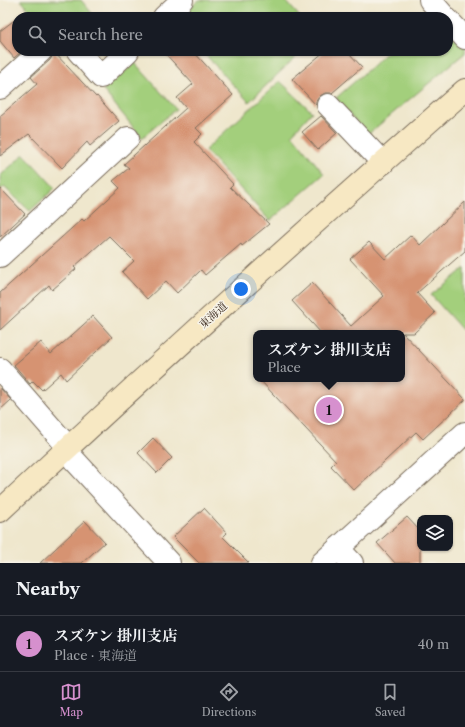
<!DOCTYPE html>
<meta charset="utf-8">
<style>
:root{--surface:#171b24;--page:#242831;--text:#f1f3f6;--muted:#9ea1a6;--line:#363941;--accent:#d690ce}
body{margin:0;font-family:"Libre Caslon Text","Noto Serif JP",serif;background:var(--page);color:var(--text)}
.controls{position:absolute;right:12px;bottom:12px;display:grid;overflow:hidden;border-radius:8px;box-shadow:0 1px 3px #0004}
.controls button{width:36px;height:36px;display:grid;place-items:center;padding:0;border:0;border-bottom:1px solid var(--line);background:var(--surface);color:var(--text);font:20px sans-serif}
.you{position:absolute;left:241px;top:289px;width:14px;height:14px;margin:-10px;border:3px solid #fff;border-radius:50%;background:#1a73e8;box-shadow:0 0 0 6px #1a73e833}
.badge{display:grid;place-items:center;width:26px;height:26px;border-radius:50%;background:var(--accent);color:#111;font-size:13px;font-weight:700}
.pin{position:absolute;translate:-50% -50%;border:2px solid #fff;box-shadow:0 1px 4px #0006}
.popup{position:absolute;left:253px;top:330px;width:152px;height:52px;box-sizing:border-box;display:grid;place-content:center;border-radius:8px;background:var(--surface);filter:drop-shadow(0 1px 3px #0005);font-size:13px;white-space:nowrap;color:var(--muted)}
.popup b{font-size:15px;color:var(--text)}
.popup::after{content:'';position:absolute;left:50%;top:100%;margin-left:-8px;border:8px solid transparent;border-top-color:var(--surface)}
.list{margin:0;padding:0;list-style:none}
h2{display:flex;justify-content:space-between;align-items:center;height:52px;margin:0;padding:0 16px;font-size:17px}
h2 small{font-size:13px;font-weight:400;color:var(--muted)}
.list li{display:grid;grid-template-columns:26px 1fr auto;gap:12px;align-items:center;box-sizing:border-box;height:56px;padding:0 16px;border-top:1px solid var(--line)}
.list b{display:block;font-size:15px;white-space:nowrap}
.list p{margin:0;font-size:13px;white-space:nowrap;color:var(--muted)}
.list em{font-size:13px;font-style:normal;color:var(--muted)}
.icon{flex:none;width:22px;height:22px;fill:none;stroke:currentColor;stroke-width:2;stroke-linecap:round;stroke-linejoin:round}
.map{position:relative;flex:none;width:465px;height:563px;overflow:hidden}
.search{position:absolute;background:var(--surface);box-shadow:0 1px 3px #0004;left:12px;right:12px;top:12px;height:44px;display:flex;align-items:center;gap:10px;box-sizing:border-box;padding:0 14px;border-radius:16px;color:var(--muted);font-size:15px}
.sheet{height:108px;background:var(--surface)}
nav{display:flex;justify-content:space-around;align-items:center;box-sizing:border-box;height:56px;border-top:1px solid var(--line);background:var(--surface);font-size:11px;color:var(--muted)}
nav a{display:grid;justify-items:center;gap:2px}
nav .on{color:var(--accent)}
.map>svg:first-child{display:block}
</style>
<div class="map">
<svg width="465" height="563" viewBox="0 0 465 563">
<rect width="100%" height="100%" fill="#f7f3e8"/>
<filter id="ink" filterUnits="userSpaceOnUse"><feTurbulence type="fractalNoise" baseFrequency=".025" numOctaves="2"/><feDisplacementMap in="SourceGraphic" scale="8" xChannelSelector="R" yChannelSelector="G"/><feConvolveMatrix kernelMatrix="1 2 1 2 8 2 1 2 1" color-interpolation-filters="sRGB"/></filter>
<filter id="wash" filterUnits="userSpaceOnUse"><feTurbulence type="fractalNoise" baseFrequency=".012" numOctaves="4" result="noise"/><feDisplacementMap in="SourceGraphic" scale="16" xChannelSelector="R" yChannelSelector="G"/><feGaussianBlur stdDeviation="0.9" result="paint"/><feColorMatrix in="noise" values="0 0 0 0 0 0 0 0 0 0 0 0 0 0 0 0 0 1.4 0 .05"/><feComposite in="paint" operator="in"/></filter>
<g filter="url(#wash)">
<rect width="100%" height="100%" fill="#efe7cd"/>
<g fill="#a3cf7c" stroke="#6f7c4d">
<path d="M21 0H81L95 17H35Z"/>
<path d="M199 0H285L300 17H180Z"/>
<path d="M448 30 465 47V53L367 135 336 98 389 51H448Z"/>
<path d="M202 51H302L249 102Z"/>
<path d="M135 63 176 109 142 138 103 90Z"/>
<path d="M280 81 312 112 292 134 324 174 270 221 205 150Z"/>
<path d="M24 154 55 188 30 211 4 187 0 191V176Z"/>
<path d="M465 268V333L431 295Z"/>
</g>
<g id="blocks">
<g fill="#d69372">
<path d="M17 18V51H22L14 58 0 41V31Z"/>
<path d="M53 51 96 97 97 96 119 121 90 146 87 142 62 168 29 134 0 156V116L37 84 31 77 50 60 53 55Z"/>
<path d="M163 51H193L233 95 196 128 202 134 194 142 233 184 230 187 269 224 242 246 241 244 205 275 201 270 177 293 166 281 147 299 122 272 134 261 109 236 74 267 76 269 52 290 49 285 0 330V293L82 219 84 221 120 188 113 181 129 168 124 164 186 108 177 98 193 84Z"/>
<path d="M325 51H347L362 67 332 93H325L320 96 316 101V105L292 79Z"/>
<path d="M321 116 337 133 318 150 302 132Z"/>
<path d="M0 188 25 214 0 237Z"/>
<path d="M465 202V251L417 293 435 313 414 333H403L465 399V400L423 439 416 432 354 490 331 466 336 461 259 379H402V333H321L292 301 312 283 351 326 384 296 350 259 369 242 385 259 411 235 420 245Z"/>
<path d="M93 316 112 337 66 380 61 373 42 390 33 381 30 384 14 365 41 342 51 354Z"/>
<path d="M0 388 11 400 0 410Z"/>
<path d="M153 438 172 458 157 473 138 453Z"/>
<path d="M204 508 227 533 223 537 249 563H199L173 537Z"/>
<path d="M407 517 420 531V563H395L377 543Z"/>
<path d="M85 521 105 542 82 563H40Z"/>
</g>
</g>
</g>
<g filter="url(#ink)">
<use href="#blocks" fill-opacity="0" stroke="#7a6c5b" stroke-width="1"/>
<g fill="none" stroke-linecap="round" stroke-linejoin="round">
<g stroke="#7a6c5b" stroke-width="24">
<g id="minor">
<path d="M430 0 445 17"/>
<path d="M164 17 182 0"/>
<path d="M448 20 465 38"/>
<path d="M78 51 101 77 128 51"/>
<path d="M0 88 41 51"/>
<path d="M328 105 383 163"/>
<path d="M0 256 128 138"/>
<path d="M0 369 68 447"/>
<path d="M338 548 352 563"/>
<path d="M322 563 465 433"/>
</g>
</g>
<g stroke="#7a6c5b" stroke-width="24">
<path id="tertiary" d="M65 450 169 563"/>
</g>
<g stroke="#7a6c5b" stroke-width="24">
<path id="secondary" d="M0 511C153 368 308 228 465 90"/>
</g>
<use href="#minor" stroke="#fff" stroke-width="22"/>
<use href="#tertiary" stroke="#fff" stroke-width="22"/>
<use href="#secondary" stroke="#f7e8c3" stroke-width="22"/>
</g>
</g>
<g text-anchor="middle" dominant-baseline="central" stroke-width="3" stroke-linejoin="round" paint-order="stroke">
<g font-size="11" fill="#3b2a1e" stroke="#f7f3e8">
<text transform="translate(213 315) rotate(-42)">東海道</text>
</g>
</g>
</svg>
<div class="controls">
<button><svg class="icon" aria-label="layers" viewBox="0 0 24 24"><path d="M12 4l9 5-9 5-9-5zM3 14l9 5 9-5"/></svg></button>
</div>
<div class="you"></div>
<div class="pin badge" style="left:329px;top:410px">1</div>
<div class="popup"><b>スズケン 掛川支店</b>Place</div>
<div class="search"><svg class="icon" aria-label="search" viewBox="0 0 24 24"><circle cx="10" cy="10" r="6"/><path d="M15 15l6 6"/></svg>Search here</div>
</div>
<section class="sheet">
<h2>Nearby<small></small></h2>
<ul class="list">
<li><span class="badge">1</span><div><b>スズケン 掛川支店</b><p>Place · 東海道</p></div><em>40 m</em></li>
</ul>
</section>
<nav>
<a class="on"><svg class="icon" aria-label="map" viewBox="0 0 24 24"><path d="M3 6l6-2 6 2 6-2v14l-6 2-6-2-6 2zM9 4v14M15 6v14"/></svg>Map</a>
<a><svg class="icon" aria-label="directions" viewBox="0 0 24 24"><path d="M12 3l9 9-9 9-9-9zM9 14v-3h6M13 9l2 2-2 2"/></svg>Directions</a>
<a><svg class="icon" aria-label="saved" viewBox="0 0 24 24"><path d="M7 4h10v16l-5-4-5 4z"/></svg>Saved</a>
</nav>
